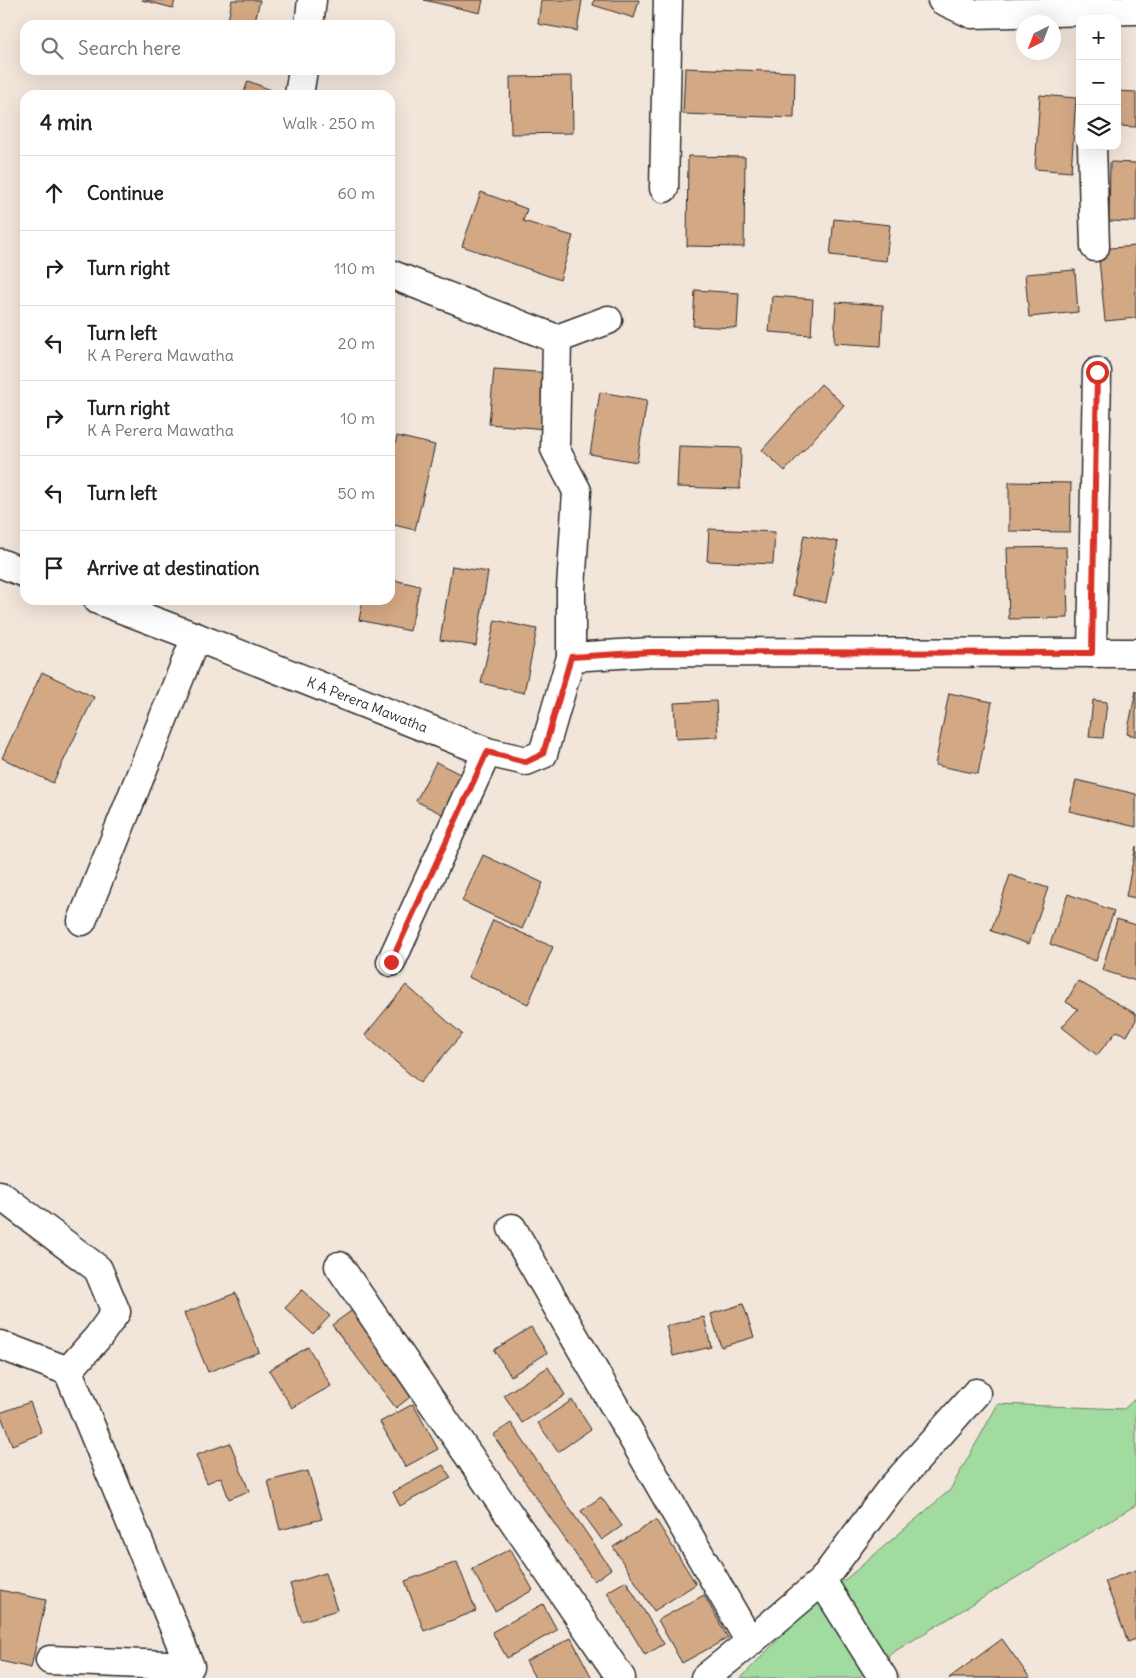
<!DOCTYPE html>
<meta charset="utf-8">
<style>
:root{--surface:#fff;--page:#f2f2f2;--text:#202124;--muted:#757577;--line:#e0e0e0}
body{margin:0;font-family:Delius,sans-serif;background:var(--page);color:var(--text)}
.controls{position:absolute;right:15px;top:15px;display:grid;overflow:hidden;border-radius:10px;box-shadow:0 5px 20px #0002}
.controls button{width:45px;height:45px;display:grid;place-items:center;padding:0;border:0;border-bottom:1px solid var(--line);background:var(--surface);color:var(--text);font:25px sans-serif}
.compass{position:absolute;left:1016px;top:15px;width:45px;height:45px;border-radius:50%;background:var(--surface);box-shadow:0 5px 20px #0002;rotate:222deg}
.stop{position:absolute;width:15px;height:15px;margin:-11px;border:4px solid #d93025;border-radius:50%;background:#fff}
.stop.end{background:#d93025;border-color:#fff;box-shadow:0 1px 5px #0008}
.list{margin:0;padding:0;list-style:none}
h2{display:flex;justify-content:space-between;align-items:center;height:65px;margin:0;padding:0 20px;font-size:21px}
h2 small{font-size:16px;font-weight:400;color:var(--muted)}
.list li{display:grid;grid-template-columns:32px 1fr auto;gap:15px;align-items:center;box-sizing:border-box;height:75px;padding:0 20px;border-top:1px solid var(--line)}
.list b{display:block;font-size:19px;white-space:nowrap}
.list p{margin:0;font-size:16px;white-space:nowrap;color:var(--muted)}
.list em{font-size:16px;font-style:normal;color:var(--muted)}
.icon{flex:none;width:28px;height:28px;fill:none;stroke:currentColor;stroke-width:2;stroke-linecap:round;stroke-linejoin:round}
.map{position:relative;flex:none;width:1136px;height:1678px;overflow:hidden}
.search{position:absolute;background:var(--surface);box-shadow:0 5px 20px #0002;left:20px;top:20px;width:375px;height:55px;display:flex;align-items:center;gap:12px;box-sizing:border-box;padding:0 18px;border-radius:15px;color:var(--muted);font-size:19px}
.panel{position:absolute;background:var(--surface);box-shadow:0 5px 20px #0002;left:20px;top:90px;width:375px;height:515px;border-radius:15px}
.map>svg:first-child{display:block}
</style>
<div class="map">
<svg width="1136" height="1678" viewBox="0 0 1136 1678">
<rect width="100%" height="100%" fill="#f2e5da"/>
<filter id="ink" filterUnits="userSpaceOnUse"><feTurbulence type="fractalNoise" baseFrequency=".02" numOctaves="2"/><feDisplacementMap in="SourceGraphic" scale="10" xChannelSelector="R" yChannelSelector="G"/><feConvolveMatrix kernelMatrix="1 2 1 2 8 2 1 2 1" color-interpolation-filters="sRGB"/></filter>
<g filter="url(#ink)">
<path fill="#a2db9f" stroke="#668365" d="M1136 1398V1505L872 1665 859 1678H741L790 1627 950 1490 998 1404 1124 1409Z"/>
<g fill="#d3a885" stroke="#2b2b2b">
<path d="M142 0H175L173 8Z"/>
<path d="M232 0H260L254 25H227Z"/>
<path d="M424 0H483L480 13Z"/>
<path d="M541 0H582L577 31 538 24Z"/>
<path d="M594 0H639L634 18 593 5Z"/>
<path d="M685 68 795 72 794 118 683 114Z"/>
<path d="M572 76 573 133 511 134 510 77Z"/>
<path d="M248 81 284 95H243Z"/>
<path d="M1117 91 1136 92V127L1117 126Z"/>
<path d="M1040 95 1076 98 1071 172 1035 169Z"/>
<path d="M688 156 745 157 744 247 687 246Z"/>
<path d="M1110 162 1136 163V222L1109 221Z"/>
<path d="M481 192 527 209 523 221 573 236 560 280 462 246Z"/>
<path d="M834 219 890 225 886 261 830 255Z"/>
<path d="M1136 246V318L1105 321 1098 249Z"/>
<path d="M1075 270 1078 312 1029 317 1025 274Z"/>
<path d="M695 290 739 293 737 328 693 326Z"/>
<path d="M772 296 813 299 811 335 769 332Z"/>
<path d="M836 302 883 305 881 346 834 343Z"/>
<path d="M494 369 550 373 545 429 489 424Z"/>
<path d="M821 384 844 405 785 471 762 450Z"/>
<path d="M600 392 647 400 637 462 590 454Z"/>
<path d="M397 436 435 445 415 530 390 524V466Z"/>
<path d="M679 446 741 448 740 489 677 487Z"/>
<path d="M1009 482 1071 483 1070 532 1009 531Z"/>
<path d="M709 529 775 532 773 564 707 561Z"/>
<path d="M804 535 838 542 826 603 792 595Z"/>
<path d="M1066 547 1068 618 1009 619 1007 548Z"/>
<path d="M452 566 488 572 476 646 440 640Z"/>
<path d="M390 579 420 586 410 631 359 620 363 600H390Z"/>
<path d="M495 620 537 629 524 693 481 683Z"/>
<path d="M42 672 94 697 53 783 2 758Z"/>
<path d="M1136 691V736L1127 734Z"/>
<path d="M949 693 992 702 978 774 935 765Z"/>
<path d="M1093 700 1107 702 1103 738 1089 737Z"/>
<path d="M716 701 718 737 676 739 674 703Z"/>
<path d="M436 762 472 780 452 819 416 801Z"/>
<path d="M1076 780 1136 794V827L1069 811Z"/>
<path d="M1136 846V898L1126 896Z"/>
<path d="M483 855 543 883 522 929 462 901Z"/>
<path d="M1010 875 1048 888 1029 944 991 931Z"/>
<path d="M1068 894 1114 911 1096 961 1050 944Z"/>
<path d="M1117 919 1136 925V981L1102 970Z"/>
<path d="M493 920 553 947 528 1004 468 977Z"/>
<path d="M1078 981 1136 1014V1020L1127 1036 1117 1031 1097 1055 1062 1027 1078 1009 1066 1002Z"/>
<path d="M406 985 462 1034 420 1083 365 1035Z"/>
<path d="M302 1290 330 1316 313 1334 285 1308Z"/>
<path d="M236 1293 259 1352 208 1372 184 1313Z"/>
<path d="M743 1304 754 1337 721 1347 711 1314Z"/>
<path d="M355 1308 419 1390 396 1408 332 1325Z"/>
<path d="M704 1317 711 1347 673 1356 666 1326Z"/>
<path d="M531 1327 547 1353 511 1376 494 1350Z"/>
<path d="M308 1347 331 1386 292 1408 269 1370Z"/>
<path d="M548 1367 565 1395 522 1423 504 1395Z"/>
<path d="M572 1400 591 1429 558 1452 538 1423Z"/>
<path d="M30 1402 42 1433 12 1445 0 1413Z"/>
<path d="M413 1404 438 1449 405 1467 380 1422Z"/>
<path d="M511 1423 611 1569 594 1581 493 1435Z"/>
<path d="M230 1443 249 1491 229 1499 221 1477 207 1483 196 1455Z"/>
<path d="M443 1465 451 1478 400 1506 393 1492Z"/>
<path d="M308 1471 322 1519 280 1530 268 1481Z"/>
<path d="M601 1497 622 1526 602 1540 581 1511Z"/>
<path d="M656 1520 696 1584 654 1611 613 1547Z"/>
<path d="M510 1549 533 1590 495 1611 472 1569Z"/>
<path d="M457 1562 476 1611 424 1631 405 1581Z"/>
<path d="M1136 1570V1639L1128 1642 1105 1581Z"/>
<path d="M325 1573 337 1610 302 1621 290 1584Z"/>
<path d="M626 1581 664 1644 645 1655 607 1592Z"/>
<path d="M0 1590 46 1600 31 1668 0 1661Z"/>
<path d="M704 1595 728 1638 682 1663 658 1620Z"/>
<path d="M543 1604 557 1630 507 1658 492 1632Z"/>
<path d="M571 1638 592 1678H535L526 1661Z"/>
<path d="M1002 1639 1030 1678H949Z"/>
</g>
<g fill="none" stroke-linecap="round" stroke-linejoin="round">
<g stroke="#2b2b2b" stroke-width="31">
<g id="street">
<path d="M942 0 972 14 1136 10"/>
<path d="M309 25 312 0"/>
<path d="M299 95 303 70"/>
<path d="M1092 146 1095 247"/>
<path d="M664 188 668 0"/>
<path d="M390 274 557 339"/>
<path d="M0 563 25 573"/>
<path id="s1" d="M98 600 196 637 487 752 526 761 543 754 571 657V589L577 491 555 449 557 339 608 320"/>
<path d="M1092 653 1097 372"/>
<path d="M571 657 652 652 1136 653"/>
<path d="M82 921 196 637"/>
<path d="M391 962 487 752"/>
<path d="M0 1195 98 1269 116 1312 98 1337 68 1371"/>
<path d="M512 1228 750 1642 705 1678"/>
<path d="M339 1266 621 1678"/>
<path d="M0 1345 68 1371 190 1666 50 1660"/>
<path d="M822 1581 883 1678"/>
<path d="M750 1642 822 1581 889 1491 976 1393"/>
</g>
</g>
<use href="#street" stroke="#fff" stroke-width="28"/>
</g>
</g>
<g fill="none" stroke-linecap="round" stroke-linejoin="round" filter="url(#ink)">
<path stroke="#d93025" stroke-width="6" d="M391 962 487 752 526 762 543 754 571 657 652 652 1092 653 1097 372"/>
</g>
<g text-anchor="middle" dominant-baseline="central" stroke-width="4" stroke-linejoin="round" paint-order="stroke">
<g font-size="14" fill="#2b2b2b" stroke="#fff">
<text stroke="none"><textPath href="#s1" startOffset="289">K A Perera Mawatha</textPath></text>
</g>
</g>
</svg>
<div class="controls">
<button>+</button>
<button>−</button>
<button><svg class="icon" aria-label="layers" viewBox="0 0 24 24"><path d="M12 4l9 5-9 5-9-5zM3 14l9 5 9-5"/></svg></button>
</div>
<svg class="compass" viewBox="-18 -18 36 36"><path d="M0-13l5 13h-10z" fill="#e53935"/><path d="M0 13l5-13h-10z" fill="#757577"/></svg>
<div class="stop" style="left:1097px;top:372px"></div>
<div class="stop end" style="left:391px;top:962px"></div>
<div class="search"><svg class="icon" aria-label="search" viewBox="0 0 24 24"><circle cx="10" cy="10" r="6"/><path d="M15 15l6 6"/></svg>Search here</div>
<section class="panel">
<h2>4 min<small>Walk · 250 m</small></h2>
<ul class="list">
<li><svg class="icon" aria-label="ahead" viewBox="0 0 24 24"><path d="M12 20V5M6 11l6-6 6 6"/></svg><div><b>Continue</b></div><em>60 m</em></li>
<li><svg class="icon" aria-label="right" viewBox="0 0 24 24"><path d="M7 20v-9h11M14 6l5 5-5 5"/></svg><div><b>Turn right</b></div><em>110 m</em></li>
<li><svg class="icon" aria-label="left" viewBox="0 0 24 24"><path d="M17 20v-9H6M10 6l-5 5 5 5"/></svg><div><b>Turn left</b><p>K A Perera Mawatha</p></div><em>20 m</em></li>
<li><svg class="icon" aria-label="right" viewBox="0 0 24 24"><path d="M7 20v-9h11M14 6l5 5-5 5"/></svg><div><b>Turn right</b><p>K A Perera Mawatha</p></div><em>10 m</em></li>
<li><svg class="icon" aria-label="left" viewBox="0 0 24 24"><path d="M17 20v-9H6M10 6l-5 5 5 5"/></svg><div><b>Turn left</b></div><em>50 m</em></li>
<li><svg class="icon" aria-label="arrive" viewBox="0 0 24 24"><path d="M6 21V4h12l-3 4 3 4H6"/></svg><div><b>Arrive at destination</b></div></li>
</ul>
</section>
</div>
